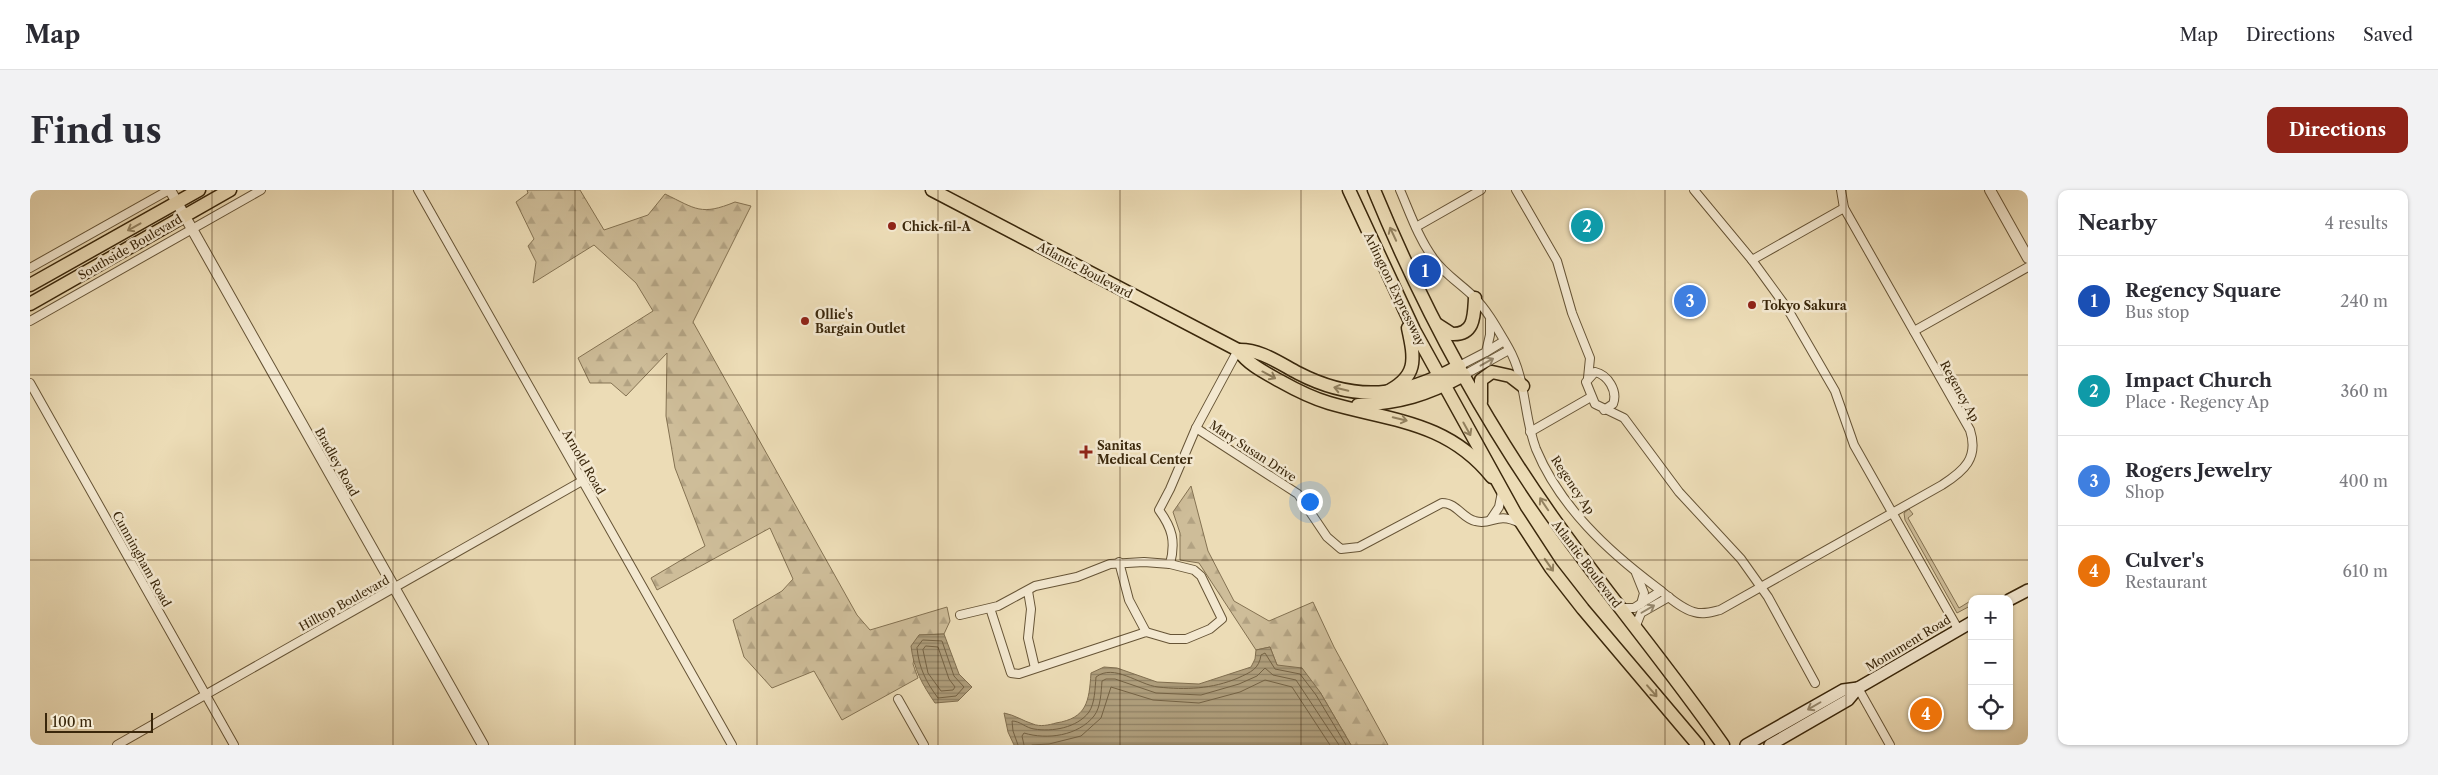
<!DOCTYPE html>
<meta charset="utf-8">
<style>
:root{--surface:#fff;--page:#f2f2f3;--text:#2b2b33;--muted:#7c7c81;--line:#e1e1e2;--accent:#8f2418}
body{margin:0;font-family:"Libre Caslon Text",serif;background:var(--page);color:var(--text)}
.controls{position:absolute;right:15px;bottom:15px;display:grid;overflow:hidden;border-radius:10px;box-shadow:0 1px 4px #0004}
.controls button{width:45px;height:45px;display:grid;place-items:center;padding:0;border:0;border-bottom:1px solid var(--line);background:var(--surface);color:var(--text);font:25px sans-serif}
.scale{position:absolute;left:15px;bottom:12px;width:108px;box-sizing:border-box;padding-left:5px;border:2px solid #3a270b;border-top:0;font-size:14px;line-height:18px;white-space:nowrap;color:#3a270b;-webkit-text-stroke:4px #f3e8d0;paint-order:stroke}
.you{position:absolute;left:1279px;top:311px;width:18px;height:18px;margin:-12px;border:4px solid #fff;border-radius:50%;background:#1a73e8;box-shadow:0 0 0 8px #1a73e833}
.badge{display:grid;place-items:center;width:32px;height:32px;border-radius:50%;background:var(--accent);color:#fff;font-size:16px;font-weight:700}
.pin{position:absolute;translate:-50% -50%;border:2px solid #fff;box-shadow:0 1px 5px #0006}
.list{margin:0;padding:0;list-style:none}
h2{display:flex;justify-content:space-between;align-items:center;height:65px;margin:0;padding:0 20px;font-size:21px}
h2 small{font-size:16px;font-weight:400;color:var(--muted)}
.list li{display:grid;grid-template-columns:32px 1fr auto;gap:15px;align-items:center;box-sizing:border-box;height:90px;padding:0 20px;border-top:1px solid var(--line)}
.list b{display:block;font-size:19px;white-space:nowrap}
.list p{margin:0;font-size:16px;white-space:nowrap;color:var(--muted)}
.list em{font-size:16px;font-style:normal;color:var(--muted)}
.icon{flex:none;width:28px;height:28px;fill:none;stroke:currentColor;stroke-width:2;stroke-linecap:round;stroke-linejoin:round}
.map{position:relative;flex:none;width:1998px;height:555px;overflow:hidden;border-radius:10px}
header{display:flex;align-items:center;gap:30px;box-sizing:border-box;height:70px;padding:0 25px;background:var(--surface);border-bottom:1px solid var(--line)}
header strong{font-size:24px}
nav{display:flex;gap:28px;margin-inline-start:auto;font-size:18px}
.intro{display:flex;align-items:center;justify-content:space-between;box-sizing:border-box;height:120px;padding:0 30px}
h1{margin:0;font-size:35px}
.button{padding:12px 22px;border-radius:10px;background:var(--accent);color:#fff;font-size:18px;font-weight:700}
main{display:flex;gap:30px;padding:0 30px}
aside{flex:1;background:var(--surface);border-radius:10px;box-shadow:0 1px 4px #0004}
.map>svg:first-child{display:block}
</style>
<header>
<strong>Map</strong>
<nav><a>Map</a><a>Directions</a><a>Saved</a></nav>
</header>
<div class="intro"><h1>Find us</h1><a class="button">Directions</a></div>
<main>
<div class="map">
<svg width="1998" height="555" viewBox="0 0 1998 555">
<defs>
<pattern id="forest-firs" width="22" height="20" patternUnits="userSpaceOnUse" patternTransform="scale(1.25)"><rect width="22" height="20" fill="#cebd99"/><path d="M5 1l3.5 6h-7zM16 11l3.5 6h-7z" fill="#b2a282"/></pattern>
<pattern id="water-rules" width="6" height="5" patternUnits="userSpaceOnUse" patternTransform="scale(1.25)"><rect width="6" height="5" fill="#af9e7c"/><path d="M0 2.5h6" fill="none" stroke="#8f8164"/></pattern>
</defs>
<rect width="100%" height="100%" fill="#ecdcb6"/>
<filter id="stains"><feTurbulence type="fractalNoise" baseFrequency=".004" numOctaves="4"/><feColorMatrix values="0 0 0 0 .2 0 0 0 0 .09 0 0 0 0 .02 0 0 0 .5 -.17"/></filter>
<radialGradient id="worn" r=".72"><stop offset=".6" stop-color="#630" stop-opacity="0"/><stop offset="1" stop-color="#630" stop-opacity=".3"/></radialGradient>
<path fill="#cebd99" stroke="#847252" d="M1879 319 1883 324 1878 328 1929 418 1942 410V415L1927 423 1875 330 1874 323Z"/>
<g fill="url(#forest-firs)" stroke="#847252">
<path d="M497 0H550L574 40 618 25 635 4C666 19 671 26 705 12L721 16 663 132 827 425 840 440 917 417 920 431 914 444 889 445 883 474 888 488 812 530 784 481 742 498 714 467 703 430 752 401 763 389 740 338 627 400 621 388 675 356 645 278 636 226 637 163 596 206 581 193H560L548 168 623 121 606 93 564 55 503 93 506 72 498 56 504 49 486 12 498 3Z"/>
<path d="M1161 296 1178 361 1204 411 1239 431 1283 412 1304 457 1358 555H1321L1290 502 1247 475 1240 457 1226 460 1169 373 1150 370V343L1143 322Z"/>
</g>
<g fill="url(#water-rules)" stroke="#806e4f">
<path d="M914 444 929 484 942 497 928 511 905 513C892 494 884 480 881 456L889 445Z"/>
<path d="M1240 457 1247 475 1272 478 1290 502 1321 555H984L978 542 974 523C985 525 993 531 1003 534 1010 537 1019 535 1026 533 1057 528 1059 512 1061 483L1074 477 1087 478 1127 492 1169 494 1221 477 1225 469 1226 460Z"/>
</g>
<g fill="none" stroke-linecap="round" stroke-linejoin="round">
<g stroke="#746244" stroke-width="1">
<path d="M893 450 912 451 924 486 934 497 926 506 908 508C896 492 889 478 887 458Z"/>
<path d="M896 456 908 457 919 489 925 497 923 500 911 501 898 483 893 460Z"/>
<path d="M988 555 983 541 982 531C990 531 996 538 1004 539 1022 542 1047 538 1059 522 1065 513 1065 498 1066 487 1084 473 1109 495 1128 497 1156 500 1182 499 1208 488 1221 482 1229 479 1231 465L1235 463 1245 479 1270 484 1286 505 1316 555"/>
<path d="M994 555 992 546 994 543C1017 550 1048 546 1064 526 1071 517 1071 502 1072 491L1076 489H1085L1126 503 1171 505 1209 494 1227 486 1235 478 1243 485 1266 490 1309 555"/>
<path d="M1002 555 1019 554 1051 546 1071 528 1081 497 1123 510 1169 513 1210 502 1235 490 1262 497 1300 555"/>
</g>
<g stroke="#665436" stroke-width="10">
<g id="minor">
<path d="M388 0 702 555"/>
<path d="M1370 0C1380 23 1388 47 1403 68 1413 83 1431 94 1444 107 1458 121 1468 140 1478 157 1497 190 1493 225 1506 259 1530 317 1578 361 1626 397 1638 406 1650 418 1664 422 1673 425 1682 422 1690 420L1912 295C1934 281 1949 268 1940 240L1814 18 1811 0"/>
<path d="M1486 0 1527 71 1542 123 1560 168 1558 188"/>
<path d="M1664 0 1722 70 1757 118 1805 201 1824 255 1928 439"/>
<path d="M1386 37 1451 0"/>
<path d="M1722 70 1814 18"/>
<path d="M0 78 139 0"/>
<path d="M0 131 231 0"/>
<path d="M1884 141 1998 77"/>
<path d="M1456 162 1474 151"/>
<path d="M1429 176 1456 162 1460 145V130"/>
<path d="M1434 185 1479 160"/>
<path d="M0 193 204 555"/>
<path d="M1574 220 1583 214C1588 201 1578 185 1565 182L1556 192 1565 214 1594 228 1649 302 1711 369 1738 407 1785 493"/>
<path d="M1166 238 1268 304 1297 347 1311 359 1329 357 1412 313C1427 313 1432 328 1445 331 1462 336 1466 321 1490 333"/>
<path d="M1500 242 1561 207"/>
<path d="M1461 329 1469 317 1472 302"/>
<path d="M1089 372 1099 410 1116 442"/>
<path d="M1140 374C1146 351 1142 338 1129 320L1140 299 1166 238 1208 160"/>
<path d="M1606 383 1614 403 1611 414"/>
<path d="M998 401 1001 419 998 448 1005 478"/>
<path d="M1590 418H1604L1631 401"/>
<path d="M930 425 968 416 1005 396 1047 387 1080 374 1114 372 1140 374 1164 380 1171 386 1192 429 1180 439 1156 449H1140L1116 442 989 484 981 483 960 418"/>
<path d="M1605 438 1611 423 1639 407"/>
<path d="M1828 498 1860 555"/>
<path d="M868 509 894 555"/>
<path d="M87 555 552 291"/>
</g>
</g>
<g stroke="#665436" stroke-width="12">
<g id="tertiary">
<path d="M140 0 453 555"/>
<path d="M1960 0 1998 68"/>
</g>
</g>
<g stroke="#3a270b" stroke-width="14">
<g id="secondary">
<path d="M1979 410 1998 400"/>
<path d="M1716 555 1813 500 1828 498"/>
<path d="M1740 555 1818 510 1828 498 1942 432"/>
</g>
</g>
<g stroke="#3a270b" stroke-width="15">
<g id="primary">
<path d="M902 0 1208 160C1219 175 1234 182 1250 191 1266 200 1282 208 1299 213 1361 231 1417 231 1462 287"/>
<path d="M1208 160C1230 159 1249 173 1268 183 1326 213 1373 207 1429 176"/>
<path d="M1328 215C1370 213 1397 205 1434 185"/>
</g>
</g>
<g stroke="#3a270b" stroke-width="15">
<g id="trunk">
<path d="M1319 0 1384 140 1485 323 1521 378 1553 419 1668 555"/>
<path d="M1344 0C1391 114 1450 224 1521 325 1576 403 1638 476 1693 555"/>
<path d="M0 95 169 0"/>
<path d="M0 114 200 0"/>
<path d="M1408 135 1422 144C1445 145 1444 125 1445 108"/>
<path d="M1355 203C1388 187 1385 170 1378 138"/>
<path d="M1451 212V190L1462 182 1480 186 1493 196"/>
</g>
</g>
<use href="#minor" stroke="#f3e8d0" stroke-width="8"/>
<use href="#tertiary" stroke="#f3e8d0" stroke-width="10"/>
<use href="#secondary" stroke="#f3e8d0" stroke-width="11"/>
<use href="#primary" stroke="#ecdcb6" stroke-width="12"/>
<use href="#trunk" stroke="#ecdcb6" stroke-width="12"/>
</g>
<defs><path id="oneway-shaft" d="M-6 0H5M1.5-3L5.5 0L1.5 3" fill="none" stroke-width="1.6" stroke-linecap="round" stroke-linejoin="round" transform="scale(1.25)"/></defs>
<g stroke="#938260">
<use href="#oneway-shaft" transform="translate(104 37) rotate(151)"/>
<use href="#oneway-shaft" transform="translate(1363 44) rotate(-115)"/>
<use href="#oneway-shaft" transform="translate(1239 185) rotate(28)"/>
<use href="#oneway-shaft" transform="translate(1311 199) rotate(-167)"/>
<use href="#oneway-shaft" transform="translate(1370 229) rotate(14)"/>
<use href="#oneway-shaft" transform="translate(1437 239) rotate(61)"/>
<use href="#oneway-shaft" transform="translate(1514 314) rotate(-124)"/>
<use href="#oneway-shaft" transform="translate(1519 375) rotate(55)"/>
<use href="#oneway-shaft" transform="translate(1622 501) rotate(49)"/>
</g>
<g stroke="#96886e">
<use href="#oneway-shaft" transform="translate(1457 172) rotate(-29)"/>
<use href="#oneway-shaft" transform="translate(1618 419) rotate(-30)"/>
<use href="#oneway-shaft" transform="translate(1784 516) rotate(150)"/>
</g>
<path fill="none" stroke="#3a270b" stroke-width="1" stroke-opacity="0.55" d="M182 0V555M363 0V555M545 0V555M727 0V555M908 0V555M1090 0V555M1271 0V555M1453 0V555M1635 0V555M1816 0V555M0 185H1998M0 370H1998"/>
<g fill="#8f2418" stroke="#f3e8d0" stroke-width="2">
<circle cx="862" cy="36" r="5"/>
<circle cx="1722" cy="115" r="5"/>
<circle cx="775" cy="131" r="5"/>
<path d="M1053.5 254.5h5v5h5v5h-5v5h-5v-5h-5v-5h5z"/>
</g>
<g text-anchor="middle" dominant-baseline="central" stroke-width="5" stroke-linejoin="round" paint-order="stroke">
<g font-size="12" font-weight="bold" fill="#3a270b" stroke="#f3e8d0" text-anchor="start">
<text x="872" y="36">Chick-fil-A</text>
<text x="1732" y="115">Tokyo Sakura</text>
<text x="785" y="124">Ollie's<tspan x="785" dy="14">Bargain Outlet</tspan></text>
<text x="1067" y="255">Sanitas<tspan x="1067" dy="14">Medical Center</tspan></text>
</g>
<g font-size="12" fill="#3a270b" stroke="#f3e8d0">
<text transform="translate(100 57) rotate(-30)">Southside Boulevard</text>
<text transform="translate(1055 80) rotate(28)">Atlantic Boulevard</text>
<text transform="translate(1365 99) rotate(64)">Arlington Expressway</text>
<text transform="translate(1930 201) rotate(61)">Regency Ap</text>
<text transform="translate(1223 261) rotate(33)">Mary Susan Drive</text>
<text transform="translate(307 272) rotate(61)">Bradley Road</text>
<text transform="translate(554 272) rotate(60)">Arnold Road</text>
<text transform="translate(1543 295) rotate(56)">Regency Ap</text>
<text transform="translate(112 369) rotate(61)">Cunningham Road</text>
<text transform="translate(1557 374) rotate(53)">Atlantic Boulevard</text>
<text transform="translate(314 413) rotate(-29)">Hilltop Boulevard</text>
<text transform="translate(1878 453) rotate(-31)">Monument Road</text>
</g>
</g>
<rect width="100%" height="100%" filter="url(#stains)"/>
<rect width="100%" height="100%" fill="url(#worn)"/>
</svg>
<div class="controls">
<button>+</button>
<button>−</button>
<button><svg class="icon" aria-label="locate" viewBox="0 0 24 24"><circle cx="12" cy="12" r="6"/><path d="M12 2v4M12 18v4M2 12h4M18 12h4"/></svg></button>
</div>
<div class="scale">100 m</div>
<div class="you"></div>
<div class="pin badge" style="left:1395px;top:81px;background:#1a4fb4">1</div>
<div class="pin badge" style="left:1557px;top:36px;background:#0f9aa8">2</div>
<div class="pin badge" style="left:1660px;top:111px;background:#3f7fe0">3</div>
<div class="pin badge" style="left:1896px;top:524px;background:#e8710a">4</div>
</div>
<aside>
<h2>Nearby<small>4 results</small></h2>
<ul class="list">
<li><span class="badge" style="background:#1a4fb4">1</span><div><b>Regency Square</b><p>Bus stop</p></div><em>240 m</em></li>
<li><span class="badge" style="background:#0f9aa8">2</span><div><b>Impact Church</b><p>Place · Regency Ap</p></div><em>360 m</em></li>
<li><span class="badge" style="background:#3f7fe0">3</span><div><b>Rogers Jewelry</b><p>Shop</p></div><em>400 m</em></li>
<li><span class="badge" style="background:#e8710a">4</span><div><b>Culver's</b><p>Restaurant</p></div><em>610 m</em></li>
</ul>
</aside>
</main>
